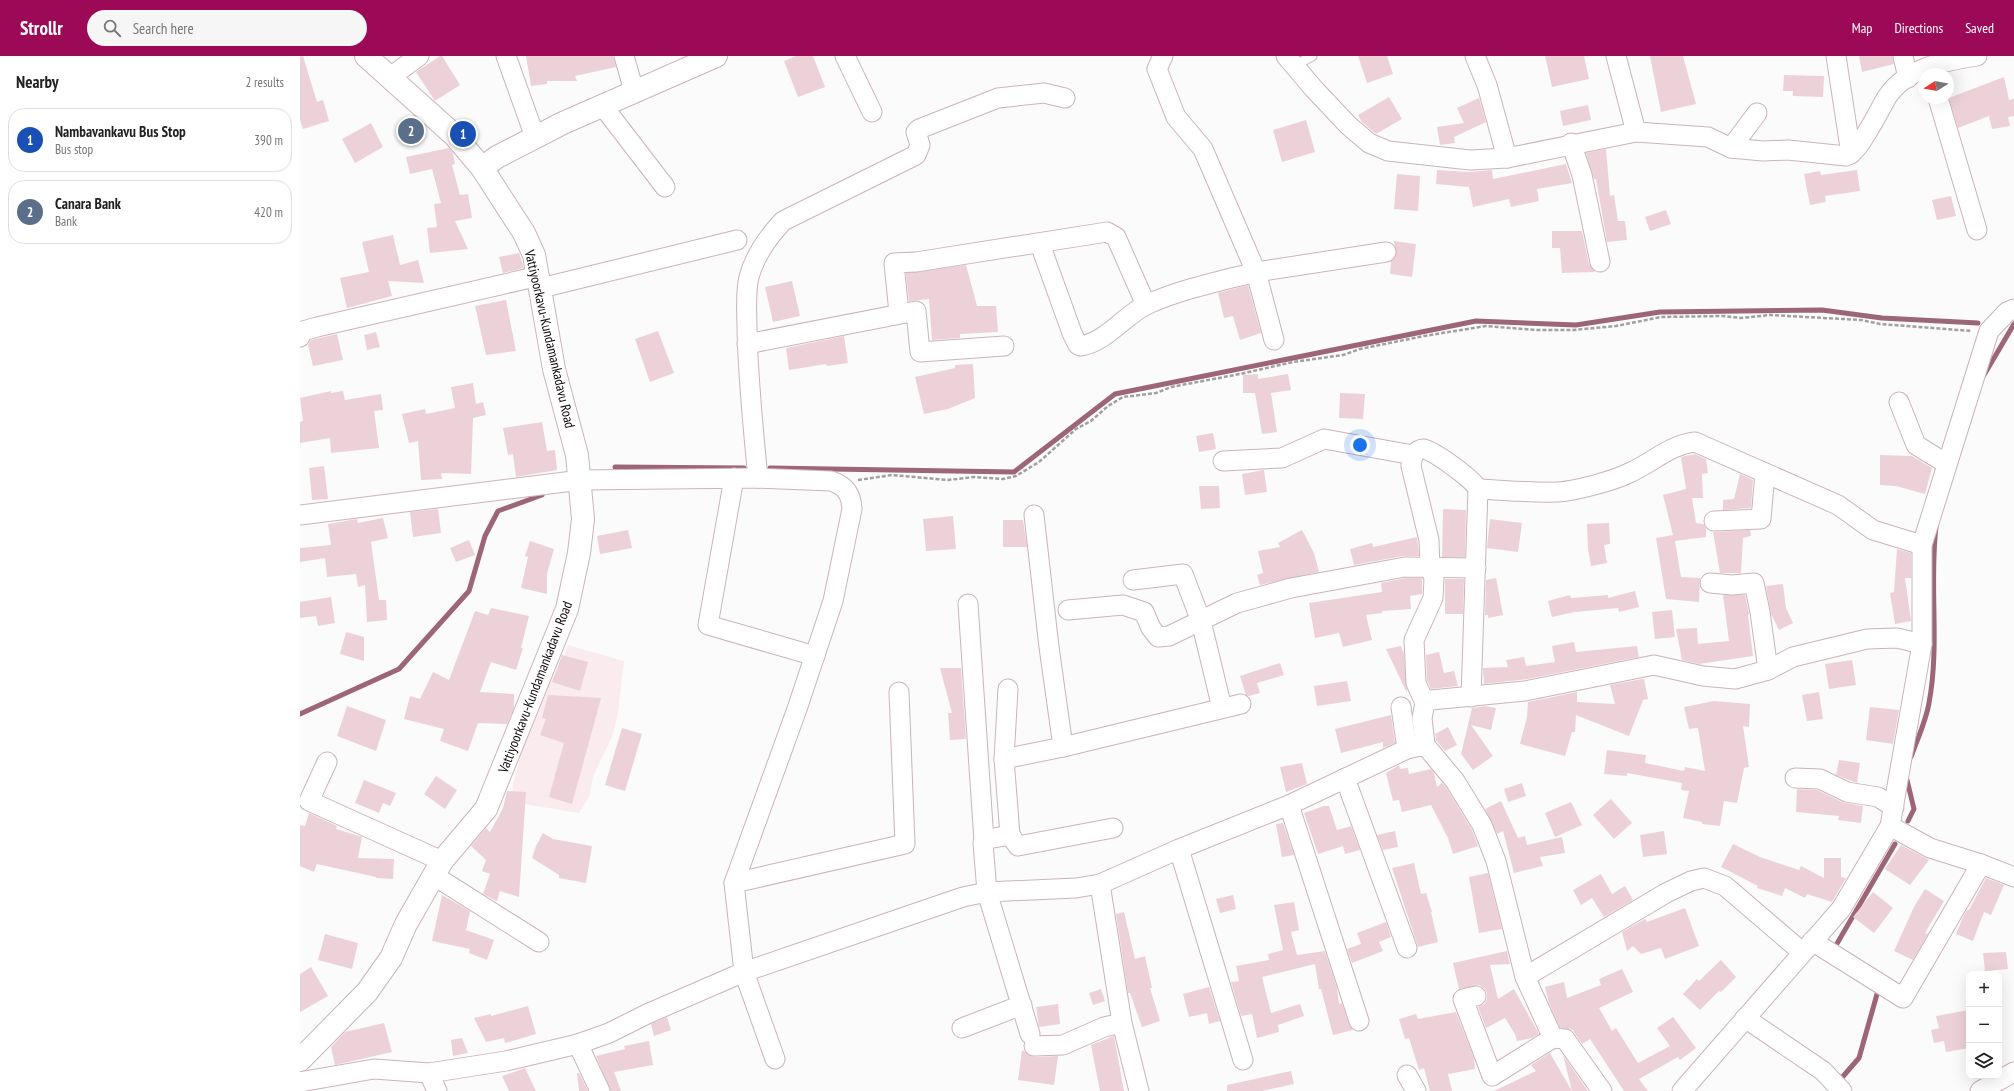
<!DOCTYPE html>
<meta charset="utf-8">
<style>
:root{--surface:#fff;--page:#f6f6f6;--text:#222;--muted:#767676;--line:#e0e0e0;--accent:#9c0957}
body{margin:0;font-family:"PT Sans Narrow",sans-serif;background:var(--page);color:var(--text)}
.controls{position:absolute;right:12px;bottom:12px;display:grid;overflow:hidden;border-radius:8px;box-shadow:0 4px 16px #0002}
.controls button{width:36px;height:36px;display:grid;place-items:center;padding:0;border:0;border-bottom:1px solid var(--line);background:var(--surface);color:var(--text);font:20px sans-serif}
.compass{position:absolute;left:1618px;top:12px;width:36px;height:36px;border-radius:50%;background:var(--surface);box-shadow:0 4px 16px #0002;rotate:259deg}
.you{position:absolute;left:1060px;top:389px;width:14px;height:14px;margin:-10px;border:3px solid #fff;border-radius:50%;background:#1a73e8;box-shadow:0 0 0 6px #1a73e833}
.badge{display:grid;place-items:center;width:26px;height:26px;border-radius:50%;background:var(--accent);color:#fff;font-size:13px;font-weight:700}
.pin{position:absolute;translate:-50% -50%;border:2px solid #fff;box-shadow:0 1px 4px #0006}
.list{margin:0;padding:0;list-style:none}
h2{display:flex;justify-content:space-between;align-items:center;height:52px;margin:0;padding:0 16px;font-size:17px}
h2 small{font-size:13px;font-weight:400;color:var(--muted)}
.list li{display:grid;grid-template-columns:26px 1fr auto;gap:12px;align-items:center;box-sizing:border-box;height:64px;margin:0 8px 8px;padding:0 8px;border:1px solid var(--line);border-radius:16px}
.list b{display:block;font-size:15px;white-space:nowrap}
.list p{margin:0;font-size:13px;white-space:nowrap;color:var(--muted)}
.list em{font-size:13px;font-style:normal;color:var(--muted)}
.icon{flex:none;width:22px;height:22px;fill:none;stroke:currentColor;stroke-width:2;stroke-linecap:round;stroke-linejoin:round}
.map{position:relative;flex:none;width:1714px;height:1035px;overflow:hidden}
header{display:flex;align-items:center;gap:24px;box-sizing:border-box;height:56px;padding:0 20px;background:var(--accent);color:#fff}
header strong{font-size:19px}
nav{display:flex;gap:22px;margin-inline-start:auto;font-size:14px}
.search{width:280px;height:36px;background:var(--page);display:flex;align-items:center;gap:10px;box-sizing:border-box;padding:0 14px;border-radius:22px;color:var(--muted);font-size:15px}
main{display:flex}
aside{flex:1;background:var(--surface)}
.map>svg:first-child{display:block}
</style>
<header>
<strong>Strollr</strong>
<div class="search"><svg class="icon" aria-label="search" viewBox="0 0 24 24"><circle cx="10" cy="10" r="6"/><path d="M15 15l6 6"/></svg>Search here</div>
<nav><a>Map</a><a>Directions</a><a>Saved</a></nav>
</header>
<main>
<aside>
<h2>Nearby<small>2 results</small></h2>
<ul class="list">
<li><span class="badge" style="background:#1a4fb4">1</span><div><b>Nambavankavu Bus Stop</b><p>Bus stop</p></div><em>390 m</em></li>
<li><span class="badge" style="background:#5c6f8a">2</span><div><b>Canara Bank</b><p>Bank</p></div><em>420 m</em></li>
</ul>
</aside>
<div class="map">
<svg width="1714" height="1035" viewBox="0 0 1714 1035">
<rect width="100%" height="100%" fill="#fbfbfb"/>
<path fill="#faebef" d="M268 589 324 605 318 657 313 678 293 721 289 741 279 757 212 746 213 728 228 672 249 626 261 609Z"/>
<g fill="none" stroke-linecap="round" stroke-linejoin="round">
<g stroke="#9c6578" stroke-width="5">
<path d="M1684 319 1714 268"/>
<path d="M315 411 444 412"/>
<path d="M470 412 714 416 815 338 1176 265 1276 269 1360 256 1522 254 1582 262 1678 267"/>
<path d="M0 658 99 613 169 535 185 480 198 455 242 439"/>
<path d="M1611 701C1617 684 1626 665 1629 647 1640 589 1629 529 1636 471"/>
<path d="M1606 720 1614 753 1608 765"/>
<path d="M1539 893 1535 891 1595 788"/>
<path d="M1539 1025 1559 1002 1579 931"/>
</g>
</g>
<g fill="#edd1d9">
<path d="M3 0 17 46 23 44 29 65 3 73 0 64V1Z"/>
<path d="M140 0H142L160 29 135 45 116 16Z"/>
<path d="M226 0H313L316 11 275 20 277 25H247V28L231 30Z"/>
<path d="M496 0H513L525 31 498 41 484 5Z"/>
<path d="M1058 0H1087L1093 18 1067 27Z"/>
<path d="M1245 0H1284L1289 23 1252 31Z"/>
<path d="M1350 0H1383L1396 48 1361 56Z"/>
<path d="M1559 0H1592L1594 8 1562 16Z"/>
<path d="M1484 19 1524 20 1523 41 1493 40V35H1483Z"/>
<path d="M1704 21 1709 44 1714 43V60L1708 61 1710 70 1692 73 1689 60 1658 72 1649 42Z"/>
<path d="M1089 41 1102 63 1076 78 1062 66 1058 59Z"/>
<path d="M1179 42 1186 66 1154 81 1155 87 1140 89 1137 71 1164 67 1157 52Z"/>
<path d="M1288 49 1291 64 1263 70 1260 55Z"/>
<path d="M1006 64 1015 96 982 106 973 74Z"/>
<path d="M71 67 83 91 55 107 42 83Z"/>
<path d="M149 92 153 97 155 108 152 109 160 139 168 138 172 162 155 165 168 193 130 197 127 172 137 171 134 148 141 147 132 113 110 118 106 101Z"/>
<path d="M1306 93 1310 140 1314 139 1318 165H1325L1327 184 1307 186 1296 123H1294L1286 97Z"/>
<path d="M1266 108 1272 127 1237 133 1239 145 1211 151 1209 143 1173 151 1169 131 1136 128 1137 114 1168 116 1192 114 1193 123Z"/>
<path d="M1557 114 1560 135 1525 140 1526 146 1510 149 1504 118 1520 115 1521 119Z"/>
<path d="M1097 118 1120 120 1118 155 1094 153Z"/>
<path d="M1651 140 1656 160 1637 164 1632 144Z"/>
<path d="M1366 154 1371 168 1350 175 1345 161Z"/>
<path d="M1252 175H1282L1289 208 1295 216 1262 217 1260 192H1252Z"/>
<path d="M93 179 100 209 118 204 124 227 88 225 92 240 47 252 40 222 69 216 62 186Z"/>
<path d="M1094 185 1116 188 1112 221 1090 218 1091 205 1096 200Z"/>
<path d="M219 197 224 212 203 217 199 201Z"/>
<path d="M666 209 677 250H696L698 276 660 278V282L632 284 629 243 609 245 606 217Z"/>
<path d="M492 225 500 260 473 266 465 231Z"/>
<path d="M948 229 961 277 940 284 933 260 924 262 918 237Z"/>
<path d="M206 244 216 295 186 299 175 250Z"/>
<path d="M358 275 374 317 350 326 335 283Z"/>
<path d="M76 276 80 291 67 294 64 279Z"/>
<path d="M37 278 43 304 13 310 8 289 11 284Z"/>
<path d="M544 280 548 307 527 310 526 308 489 314 486 292Z"/>
<path d="M673 308 675 342 648 353 624 358 615 321 655 312V309Z"/>
<path d="M958 318V323L988 318 991 334 971 337 977 376 962 378 955 337H943V319Z"/>
<path d="M173 327 176 348 183 346 186 359 173 362 171 418 141 417 142 423 121 424 118 385 109 387 102 358 125 353 126 358 155 352 151 331Z"/>
<path d="M31 335V337L43 335 45 344 81 338 83 354 74 355 79 392 31 397 30 382 0 387V366L3 365 0 342Z"/>
<path d="M1040 337 1065 338 1063 363 1039 362Z"/>
<path d="M242 366 247 395 255 394 257 414 216 421 213 398 208 399 203 372Z"/>
<path d="M913 377 916 393 899 396 896 380Z"/>
<path d="M1395 398 1406 403 1408 417 1402 418 1403 442H1392L1396 467 1404 468 1406 472V481L1375 485 1381 521 1400 522 1399 546 1366 543 1356 482 1373 479 1363 439 1386 433 1381 401Z"/>
<path d="M1580 399 1612 400 1632 412 1625 438 1596 430 1580 429Z"/>
<path d="M24 410 28 443 12 444 9 412Z"/>
<path d="M964 414 967 436 945 439 942 418Z"/>
<path d="M1440 418 1453 424 1451 452 1423 454V444L1434 443Z"/>
<path d="M899 430H919L920 452 901 453Z"/>
<path d="M138 453 141 477 113 481 110 456Z"/>
<path d="M1143 453 1166 454 1165 501H1142Z"/>
<path d="M653 460 656 493 626 495 623 463Z"/>
<path d="M83 462 88 482 71 486 79 544H86L87 564 67 566 65 529 58 531 56 518 27 521 25 502 0 506V492L31 489 28 468 57 463 58 467Z"/>
<path d="M1190 463 1222 467 1218 496 1187 492Z"/>
<path d="M703 464H723L727 491H703Z"/>
<path d="M1309 467 1310 488 1304 489 1307 507 1291 510 1288 493 1287 468Z"/>
<path d="M328 474 332 492 300 498 297 480Z"/>
<path d="M1002 474 1014 497 1019 516 960 529 957 519 963 517 958 495 980 491 978 487Z"/>
<path d="M1450 474 1451 480 1443 482 1441 517H1420L1413 476Z"/>
<path d="M1117 481 1119 500H1103L1054 509 1050 493 1072 487 1073 491Z"/>
<path d="M169 484 175 499 156 506 150 492Z"/>
<path d="M230 485 254 493 247 518V538L221 532 228 501 225 500Z"/>
<path d="M1597 493 1611 497V522H1605L1611 565 1595 568 1590 537 1594 536Z"/>
<path d="M1106 522H1122V538L1110 540 1111 553 1082 555V557L1066 559 1072 584 1043 591 1039 577 1015 582 1009 547 1082 536 1081 527Z"/>
<path d="M1196 522 1203 559 1188 562V559H1185L1186 524Z"/>
<path d="M1145 523H1164L1163 558H1145Z"/>
<path d="M1483 528 1486 552 1493 567 1479 574 1471 558 1466 530Z"/>
<path d="M1335 535 1339 551 1319 556 1318 552 1275 556 1252 561 1248 545 1270 539 1271 542 1308 539V542Z"/>
<path d="M1423 539H1445L1449 558 1448 559 1453 600 1399 608 1382 604 1376 573 1397 572 1398 588 1429 585Z"/>
<path d="M31 541 35 567 18 570 16 560 0 562V546Z"/>
<path d="M191 552 229 560 221 592H223L216 614 191 606 180 636 214 638V652L207 668 178 667 168 695 140 685 144 673 104 663 110 640 120 643 133 616 149 624 175 555 188 559Z"/>
<path d="M1372 554 1375 581 1355 583 1352 556Z"/>
<path d="M46 576 64 581V605L40 598Z"/>
<path d="M1274 586 1276 596 1337 590 1339 601 1228 623 1184 628 1183 612 1208 611 1206 604 1224 601 1226 610 1255 606 1252 590Z"/>
<path d="M1101 590 1104 598 1107 637 1086 593Z"/>
<path d="M1139 596 1144 617 1154 615 1158 630 1131 633 1127 624 1126 599Z"/>
<path d="M262 599 288 606 280 635 252 626Z"/>
<path d="M1552 604 1556 629 1529 633 1525 608Z"/>
<path d="M980 607 984 619 957 627 960 637 949 640 946 639 940 620Z"/>
<path d="M640 612H661L666 683 650 684 648 657H652Z"/>
<path d="M1342 623H1344L1348 643 1343 644 1329 680 1276 659 1275 676H1272L1265 700 1220 688 1227 661 1228 646 1277 636V646L1315 648 1310 629Z"/>
<path d="M1047 625 1051 645 1017 650 1014 630Z"/>
<path d="M1519 636 1523 663 1507 665 1502 639Z"/>
<path d="M248 639 301 642 272 748 249 741 264 687 240 679 246 663 242 662Z"/>
<path d="M1414 645 1450 648 1449 671 1443 670 1449 711 1444 712 1437 747 1424 745 1420 770 1402 768V766L1383 762 1389 735 1381 734 1382 727 1327 717V720L1304 718 1307 694 1346 699 1345 707 1384 715 1385 711 1405 715 1398 672 1389 673 1384 651Z"/>
<path d="M47 650 86 664 76 695 37 680Z"/>
<path d="M1185 650 1196 652 1191 674 1171 669 1193 700 1173 714 1161 698 1172 652Z"/>
<path d="M1570 651 1599 654 1593 688 1566 684Z"/>
<path d="M1091 659 1095 687 1083 692V686L1041 697 1035 673Z"/>
<path d="M1148 671 1157 689 1145 695 1136 684 1135 678Z"/>
<path d="M322 672 342 678 325 735 305 729Z"/>
<path d="M1539 704 1560 707 1557 727 1536 719Z"/>
<path d="M1002 707 1007 728 986 736 980 711Z"/>
<path d="M1099 709 1100 713 1108 712 1109 718 1131 713 1134 717 1137 731 1142 727 1146 731 1172 774 1178 790 1153 798 1148 782 1131 749 1102 756 1099 744 1093 745 1086 717Z"/>
<path d="M136 720 157 734 145 753 124 738Z"/>
<path d="M64 724 96 737 90 750 83 747 79 757 55 747Z"/>
<path d="M1222 727 1226 740 1208 746 1204 733Z"/>
<path d="M1497 733 1517 734 1542 746 1563 750 1561 767 1538 764 1539 760 1496 756Z"/>
<path d="M207 735 226 736 219 841 200 835 197 845 183 838 190 818 182 815 186 804 171 790 186 772 190 776 203 752Z"/>
<path d="M1311 743 1332 767 1314 783 1293 759Z"/>
<path d="M1201 745 1218 782 1225 780 1227 789 1262 781 1265 797 1240 801 1243 810 1214 817 1203 775 1197 778 1185 753Z"/>
<path d="M1271 746 1282 769 1255 781 1245 757Z"/>
<path d="M1024 750H1029L1037 774 1051 770 1060 794 1045 798 1043 790 1018 798 1004 757Z"/>
<path d="M9 757 37 770 36 773 62 781 58 802 94 803 93 823 76 822V821L17 808 14 816 0 810V769L5 770Z"/>
<path d="M983 767 994 799 982 801 976 768Z"/>
<path d="M1095 775 1098 791 1083 794 1077 779Z"/>
<path d="M1364 775 1367 798 1343 801 1340 779Z"/>
<path d="M243 777 253 783 292 790 286 827 259 822V819L232 802 236 790Z"/>
<path d="M1433 788 1460 801 1499 814 1501 810 1524 822V802H1541V821L1546 822 1532 846 1507 838 1505 842 1485 832 1482 840 1457 832 1458 830 1421 811Z"/>
<path d="M1601 789 1629 804 1610 829 1585 813Z"/>
<path d="M1114 807 1121 838 1126 837 1132 856H1131L1138 886 1118 891 1092 812Z"/>
<path d="M1188 817 1202 873 1179 877 1169 821Z"/>
<path d="M1301 818 1312 838 1325 830 1333 844 1304 861 1292 842 1281 849 1273 834Z"/>
<path d="M1686 822 1704 829 1691 859 1684 856 1673 885 1656 878 1664 859 1667 854H1669Z"/>
<path d="M1625 833 1644 845 1625 877 1628 878 1613 904 1594 895 1614 851Z"/>
<path d="M1573 836 1593 852 1574 877 1553 861Z"/>
<path d="M142 839 170 855 166 874 194 884 187 904 169 897 170 893 132 885Z"/>
<path d="M933 839 936 853 920 857 916 843Z"/>
<path d="M994 846 999 874 991 876 997 899 1025 895 1037 932 1039 948 1042 947 1049 968 1053 974 1033 979 1021 933H1019L1015 908 962 921 971 957 1000 948 1004 960 978 969 979 976 957 982 952 958 941 960 931 926 939 925 936 910 969 904 968 898 983 894 974 849Z"/>
<path d="M1385 852 1399 890 1365 903 1361 892 1341 898 1333 890 1327 895 1322 876 1345 863 1347 866Z"/>
<path d="M824 856 835 903 845 900 852 932H850L860 965 842 971 830 937H828L816 858Z"/>
<path d="M1086 866 1091 881 1079 886 1083 895 1052 907 1047 893 1061 888 1057 877Z"/>
<path d="M25 878 58 887 52 913 18 904Z"/>
<path d="M1207 895 1210 908 1190 909 1198 943 1214 933 1239 978 1232 982 1217 985 1215 978 1205 962 1186 972 1178 951 1184 948 1187 943V937L1184 932 1179 929 1159 933 1153 907Z"/>
<path d="M1706 896 1708 913 1685 915 1683 897Z"/>
<path d="M1421 904 1436 921 1421 936 1419 935 1400 954 1383 938 1397 923 1399 925Z"/>
<path d="M11 911 28 940 0 956V918Z"/>
<path d="M1322 913 1333 936 1299 952 1312 975 1316 972 1338 1007 1370 990 1357 972 1373 961 1396 992 1380 1004 1378 1001 1339 1023 1348 1035H1324L1290 983 1282 988 1273 975 1274 974 1260 972 1249 947 1245 931 1264 926 1267 942 1301 929 1299 923Z"/>
<path d="M909 931 920 965 909 968 907 957 889 961 883 938Z"/>
<path d="M801 933 805 945 793 949 789 937Z"/>
<path d="M758 948 760 968 739 971 736 951Z"/>
<path d="M228 950 236 978 205 987 204 982 186 986 174 962 191 958V960Z"/>
<path d="M1669 954V992L1646 996 1644 985 1634 987 1631 974 1639 972 1636 960Z"/>
<path d="M1156 956 1174 1002 1175 1013 1148 1018 1152 1035H1130L1124 1012 1119 1014 1109 982 1105 983 1099 963 1116 958 1118 963Z"/>
<path d="M367 961 371 974 354 980 351 968Z"/>
<path d="M84 967 92 996 35 1009 31 991 45 976Z"/>
<path d="M814 980 824 1035H800L791 989Z"/>
<path d="M162 982 168 997 153 1000 151 984Z"/>
<path d="M349 985 353 1009 314 1016 321 1035H311L296 1000 325 993 324 990Z"/>
<path d="M722 994 734 1001 758 1000 754 1029 718 1024Z"/>
<path d="M1250 997 1272 1035 1263 999 1288 1035H1194L1236 1015 1231 1009Z"/>
<path d="M225 1012 236 1035H209L202 1020Z"/>
<path d="M991 1015 994 1028 962 1035H927V1029Z"/>
<path d="M277 1017H279L288 1035H279Z"/>
</g>
<g fill="none" stroke-linecap="round" stroke-linejoin="round">
<g stroke="#cdb2ba" stroke-width="11">
<path id="lane" d="M994 10 1012 0"/>
</g>
<g stroke="#cdb2ba" stroke-width="21">
<g id="street">
<path d="M206 0 235 81"/>
<path d="M324 0 334 35"/>
<path d="M545 0 572 56"/>
<path d="M986 0 1014 33 1048 69 1069 87 1088 95 1170 104 1207 102 1336 76 1408 81 1431 92 1463 95 1488 94 1546 100C1557 95 1563 83 1569 73 1576 62 1581 51 1587 41 1607 11 1645 5 1677 0"/>
<path d="M1175 0 1187 29 1207 102"/>
<path d="M1316 0 1336 76"/>
<path d="M1536 0 1551 98"/>
<path d="M1603 0 1608 22"/>
<path d="M89 22 119 0"/>
<path d="M1638 42 1677 174"/>
<path d="M302 49 365 131"/>
<path d="M1271 87 1282 119 1300 206"/>
<path d="M1431 92 1457 57"/>
<path d="M740 188 772 277 778 289 781 290C808 285 824 259 848 248 882 233 920 225 956 216L903 93 876 61 857 13 863 0"/>
<path d="M241 232 437 184"/>
<path d="M599 257 594 207 616 206 807 176 816 181 846 249"/>
<path d="M0 281 3 275 17 271 239 220"/>
<path d="M974 284 956 216 1086 196"/>
<path d="M447 288 616 255 620 296 704 290"/>
<path d="M1599 346 1616 389 1647 408"/>
<path d="M923 405 982 402 1024 383 1113 399"/>
<path d="M434 422 408 569 515 600"/>
<path d="M458 422C453 372 448 323 447 273 447 257 445 237 449 221 455 199 468 181 483 165L616 99 620 89 616 76 619 73 698 42 744 37 765 42"/>
<path d="M1178 433C1204 434 1231 437 1258 436 1275 435 1313 425 1329 417 1352 407 1369 389 1395 386L1538 449 1573 474 1622 489"/>
<path d="M0 459 281 424 458 422 531 425C546 430 551 438 552 453L533 545 497 653 434 827 444 916 475 1003"/>
<path d="M734 459 749 591 763 691"/>
<path d="M1414 465 1461 463 1465 417"/>
<path d="M833 524 883 518 901 565 922 652"/>
<path d="M1410 527 1432 529 1454 527 1460 556 1468 614"/>
<path d="M668 548 684 785"/>
<path d="M768 554 823 549 844 556 851 572 858 581 869 580 937 547 991 532 1105 511 1176 512"/>
<path d="M1125 647 1116 627 1114 584 1133 542 1134 522 1130 512 1129 484 1111 410 1113 399C1116 396 1119 393 1124 393 1134 395 1174 424 1178 433L1171 641"/>
<path d="M1101 651 1107 693"/>
<path d="M1125 689 1122 662 1125 647 1131 644 1225 635 1354 609 1403 620 1435 623 1468 614 1493 601 1567 583 1597 582 1622 588"/>
<path d="M704 703 708 633"/>
<path d="M27 706 9 745 142 805"/>
<path d="M1045 722 1107 892"/>
<path d="M1495 722 1520 723 1547 736 1578 741 1594 751"/>
<path d="M989 749 1059 965"/>
<path d="M1590 770 1630 792 1681 808 1714 821"/>
<path d="M710 779 718 790 813 772"/>
<path d="M879 793 943 1004"/>
<path d="M133 819 239 886"/>
<path d="M434 827 605 788 599 636"/>
<path d="M800 828 822 967 839 1035"/>
<path d="M1512 885 1603 942 1681 808"/>
<path d="M1225 921 1366 837 1391 825 1404 822 1425 830 1502 896"/>
<path d="M1176 940 1163 943 1192 1020 1253 982"/>
<path d="M1445 962 1523 1015 1542 1035"/>
<path d="M662 972 722 949"/>
<path d="M730 978 687 836 776 832 800 828 879 793 989 749 1107 693 1125 689 1155 725 1182 769 1196 805 1225 921 1253 982 1265 983 1302 1035"/>
<path d="M278 988 300 1035"/>
<path d="M734 990 763 989 804 971 822 967"/>
<path d="M129 1017 137 1035"/>
<path d="M1107 1019 1116 1035"/>
<path d="M0 1026 74 1013 129 1017 206 1005 278 988 309 977 347 958 444 916 663 841 687 836 683 787 688 783 710 779 704 703 763 691 941 648"/>
<path d="M1382 1035 1541 853 1590 770 1622 588V489L1689 275 1707 256 1714 253"/>
<path d="M1680 1035 1714 1016"/>
</g>
</g>
<g stroke="#cdb2ba" stroke-width="24">
<g id="secondary">
<path d="M66 0 154 79 182 112"/>
<path d="M0 1004 67 936 91 902 106 868 142 805 186 753 267 553 279 497 283 463 277 399 254 313 234 199 224 177 182 112 197 101 263 67 416 0"/>
</g>
</g>
<path stroke="#a29fa0" stroke-width="2.5" stroke-dasharray="4 2" stroke-linecap="butt" d="M558 424 592 419 648 424 674 421 703 423 716 420 739 406 776 373 791 365 808 350 823 341 856 337 871 331 940 318 993 306 1043 299 1060 293 1124 280 1186 270 1236 274H1273L1316 270 1361 261 1423 260 1441 262 1470 259 1561 264 1580 268 1672 275"/>
<use href="#lane" stroke="#fff" stroke-width="9"/>
<use href="#street" stroke="#fff" stroke-width="19"/>
<use href="#secondary" stroke="#fff" stroke-width="22"/>
</g>
<g text-anchor="middle" dominant-baseline="central" stroke-width="3.5" stroke-linejoin="round" paint-order="stroke">
<g font-size="14" fill="#11090c" stroke="#fff">
<text transform="translate(250 283) rotate(77)">Vattiyoorkavu-Kundamankadavu Road</text>
<text transform="translate(235 631) rotate(-69)">Vattiyoorkavu-Kundamankadavu Road</text>
</g>
</g>
</svg>
<div class="controls">
<button>+</button>
<button>−</button>
<button><svg class="icon" aria-label="layers" viewBox="0 0 24 24"><path d="M12 4l9 5-9 5-9-5zM3 14l9 5 9-5"/></svg></button>
</div>
<svg class="compass" viewBox="-18 -18 36 36"><path d="M0-13l5 13h-10z" fill="#e53935"/><path d="M0 13l5-13h-10z" fill="#767676"/></svg>
<div class="you"></div>
<div class="pin badge" style="left:163px;top:78px;background:#1a4fb4">1</div>
<div class="pin badge" style="left:111px;top:75px;background:#5c6f8a">2</div>
</div>
</main>
